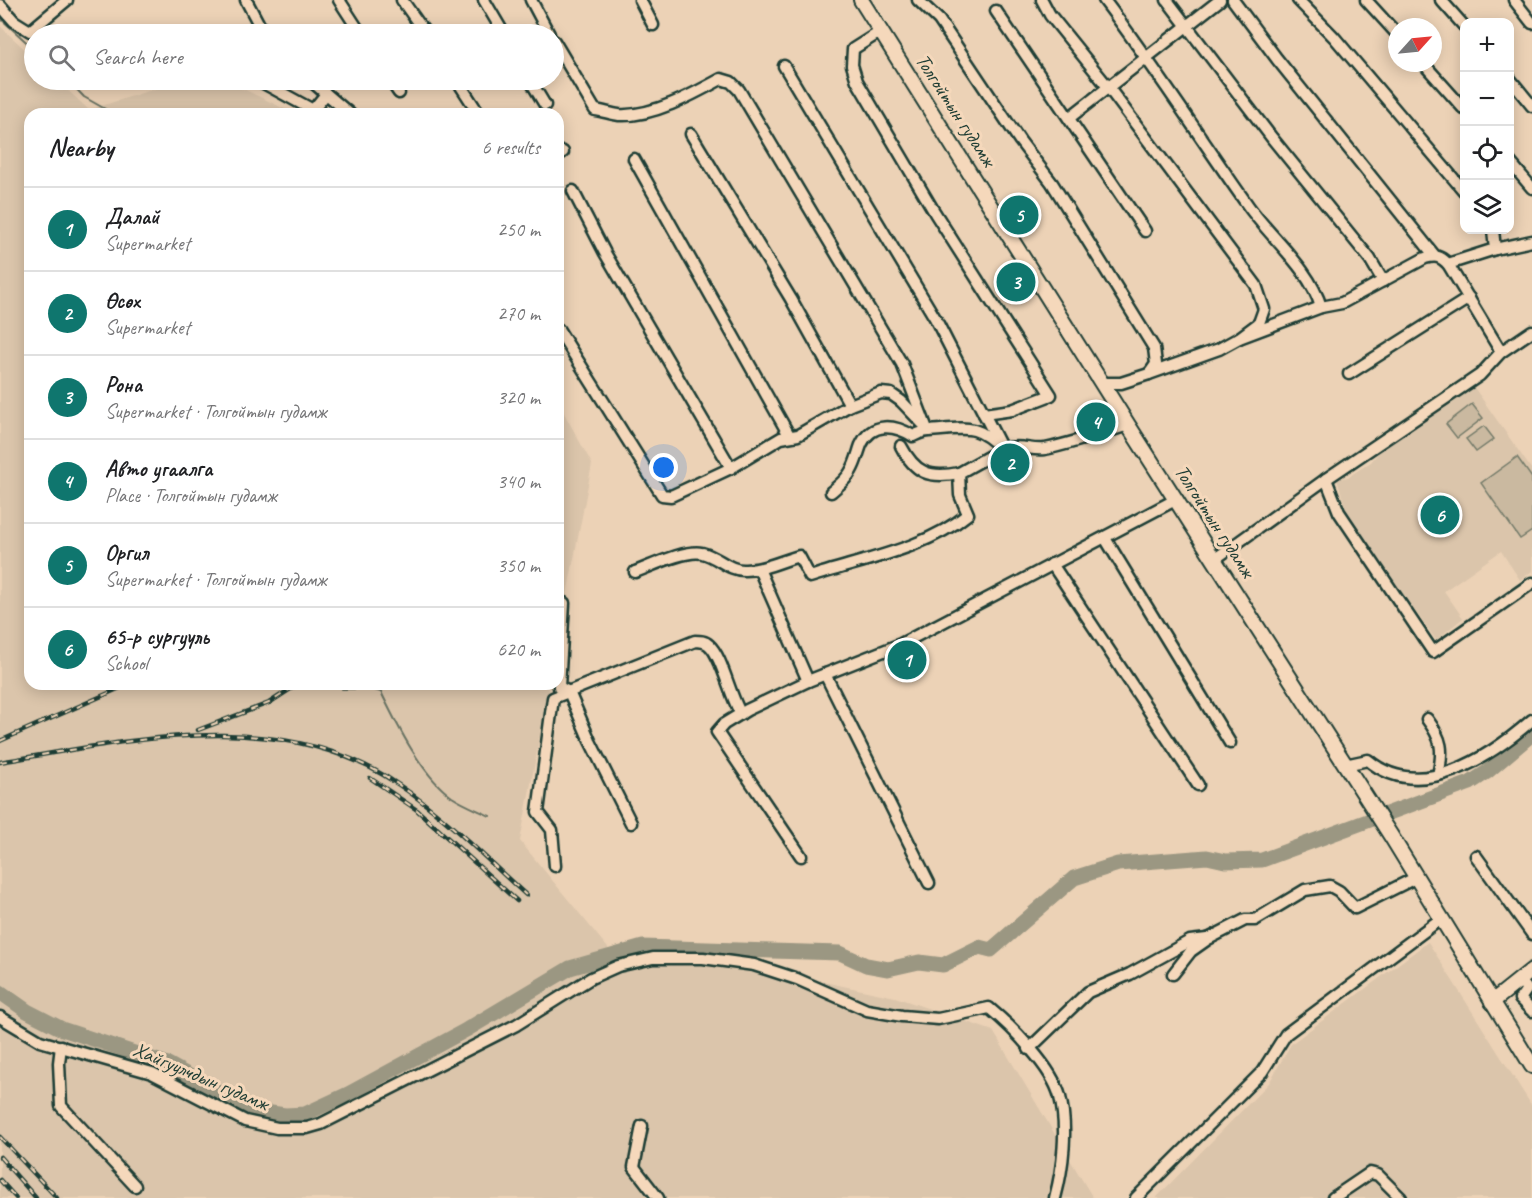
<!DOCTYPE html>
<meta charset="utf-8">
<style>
:root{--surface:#fff;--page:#f6f6f6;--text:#202124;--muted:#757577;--line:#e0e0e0;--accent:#0f766e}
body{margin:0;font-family:Caveat,sans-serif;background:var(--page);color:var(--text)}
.controls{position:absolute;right:18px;top:18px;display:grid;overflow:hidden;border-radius:12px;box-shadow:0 3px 15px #0003}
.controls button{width:54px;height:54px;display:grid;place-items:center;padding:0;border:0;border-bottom:2px solid var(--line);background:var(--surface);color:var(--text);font:30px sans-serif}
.compass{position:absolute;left:1388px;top:18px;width:54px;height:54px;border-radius:50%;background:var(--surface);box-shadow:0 3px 15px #0003;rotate:63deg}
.you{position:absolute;left:664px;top:468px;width:21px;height:21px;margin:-15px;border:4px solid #fff;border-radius:50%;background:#1a73e8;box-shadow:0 0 0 9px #1a73e833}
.badge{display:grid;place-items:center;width:39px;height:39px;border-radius:50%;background:var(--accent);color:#fff;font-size:20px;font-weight:700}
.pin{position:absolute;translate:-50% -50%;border:3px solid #fff;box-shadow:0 2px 6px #0006}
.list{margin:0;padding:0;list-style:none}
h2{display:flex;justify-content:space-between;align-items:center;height:78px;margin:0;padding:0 24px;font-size:26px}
h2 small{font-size:20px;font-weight:400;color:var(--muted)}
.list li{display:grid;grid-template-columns:39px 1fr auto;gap:18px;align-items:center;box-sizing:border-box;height:84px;padding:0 24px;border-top:2px solid var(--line)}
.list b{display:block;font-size:22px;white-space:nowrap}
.list p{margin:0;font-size:20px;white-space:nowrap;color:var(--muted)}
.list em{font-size:20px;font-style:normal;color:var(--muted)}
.icon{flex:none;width:33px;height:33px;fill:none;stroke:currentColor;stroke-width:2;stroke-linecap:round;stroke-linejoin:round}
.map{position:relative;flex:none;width:1532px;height:1198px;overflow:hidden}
.search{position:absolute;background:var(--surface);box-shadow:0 3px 15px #0003;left:24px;top:24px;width:540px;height:66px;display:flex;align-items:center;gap:15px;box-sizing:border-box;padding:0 21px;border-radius:33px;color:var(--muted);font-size:22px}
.panel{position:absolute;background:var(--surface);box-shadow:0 3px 15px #0003;left:24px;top:108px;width:540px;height:582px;border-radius:18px}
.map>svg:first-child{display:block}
</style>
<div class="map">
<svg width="1532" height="1198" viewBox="0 0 1532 1198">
<rect width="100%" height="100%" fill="#ecd2b6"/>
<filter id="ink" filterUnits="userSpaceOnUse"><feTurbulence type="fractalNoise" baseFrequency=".0167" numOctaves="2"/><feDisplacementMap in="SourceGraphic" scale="12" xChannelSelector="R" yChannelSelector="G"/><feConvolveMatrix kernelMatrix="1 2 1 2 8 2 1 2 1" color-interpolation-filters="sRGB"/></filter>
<g filter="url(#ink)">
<g fill="#dbc5ab">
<path d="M0 26 34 58V80H57L89 110 182 80H225L295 114H30V684H550L520 841 621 964 753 967 895 997 993 1031 1093 1198H0Z"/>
<path d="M1473 386 1532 470V571L1520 580 1501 551 1444 591 1463 618 1436 640 1349 518 1337 479 1348 477 1371 462 1381 450Z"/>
<path d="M558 402 592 464 558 642Z"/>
<path d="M1428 942 1532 1106V1198H1156L1269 1083 1291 1044Z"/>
</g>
<g fill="#cab9a0" stroke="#747b6a" stroke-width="1.5">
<path d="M1472 404 1483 418 1457 438 1446 424Z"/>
<path d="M1484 426 1494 439 1476 452 1466 439Z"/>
<path d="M1517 457 1532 478V531L1520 539 1481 483Z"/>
</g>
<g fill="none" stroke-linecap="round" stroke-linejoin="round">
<g stroke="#697363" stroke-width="2">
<path d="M0 18 34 49"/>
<path d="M68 80 84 97 114 114"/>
<path d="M342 689H371L381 692C397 725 422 776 452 797 464 805 478 810 490 816"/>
</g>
<path stroke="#9b9782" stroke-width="15" d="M0 992 27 1011 62 1029 168 1064 251 1110 285 1115 305 1114 348 1094 466 1030 570 968 643 947 840 953 866 965 888 969 919 962 943 965 979 947 991 950 1074 878 1118 864 1207 857 1225 861 1262 860 1470 783 1487 772 1532 734"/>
<g stroke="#1f3d34" stroke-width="15">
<g id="minor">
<path d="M246 0 264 34"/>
<path d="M339 0 361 34"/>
<path d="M402 0 426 34"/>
<path d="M484 0 504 34"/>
<path d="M531 0 549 34"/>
<path d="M640 0 653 25"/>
<path d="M918 0 939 20 1020 141 1052 183 1154 348 1156 364 1149 374"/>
<path d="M1042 0 1050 15 1108 87 1256 285 1264 309 1259 323 1239 338"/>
<path d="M1104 0C1155 67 1200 138 1249 207 1272 239 1310 269 1321 307"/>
<path d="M1167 0 1272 138 1370 259 1383 281"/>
<path d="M1233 0 1277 59 1434 255"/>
<path d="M1298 0 1334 37 1464 191"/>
<path d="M1366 0 1397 34"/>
<path d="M1441 0 1464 26"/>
<path d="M1514 0 1532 23"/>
<path d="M0 5 14 21 30 31 67 0"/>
<path d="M996 11 1145 231"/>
<path d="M880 32 853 49 852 65 857 81 935 213 1051 395 1012 410 984 414"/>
<path d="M554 41 595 110C603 111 611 114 619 115 652 117 692 95 721 79L731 82 739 90 902 364 927 429"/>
<path d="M1423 63 1464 109"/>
<path d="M1510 79 1532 106"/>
<path d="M258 80 313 110 326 94"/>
<path d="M310 80 350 114"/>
<path d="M390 80 399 93"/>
<path d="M457 80 479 114"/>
<path d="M530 80 545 105"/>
<path d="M1069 118 1220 0"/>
<path d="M691 134 791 299 850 405"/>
<path d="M558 155 563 152"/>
<path d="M634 159 789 435"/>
<path d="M1510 162 1532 188"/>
<path d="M573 191 605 253 731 468"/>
<path d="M1493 230 1495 249"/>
<path d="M558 329 662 495 671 496 731 468 781 438 798 435 850 405 881 393 891 394 901 401 923 424"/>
<path d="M1501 352 1448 264 1495 249 1532 241"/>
<path d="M1349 374 1469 298"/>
<path d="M1103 383H1121L1149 374 1219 349 1239 338 1321 307 1342 303 1425 258C1436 255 1440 256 1448 264"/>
<path d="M901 446C915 473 929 479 959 473"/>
<path d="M1326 479 1339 512 1433 652 1532 583"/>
<path d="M831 492C838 486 847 479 851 471 856 463 858 453 861 445 872 421 895 425 913 436 924 430 929 431 941 430 971 427 980 427 1002 449 1022 444 1030 451 1045 449 1073 443 1100 434 1128 425"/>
<path d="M1105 538 1230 743"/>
<path d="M1215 559 1326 479 1480 375 1501 352 1532 331"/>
<path d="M1052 564 1198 785"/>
<path d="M759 569 808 681"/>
<path d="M635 572C651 566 686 549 702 553 717 556 729 571 745 570 764 570 781 561 799 556L810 577C861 560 926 549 968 514L960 495 959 473 1002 449 935 318 784 66"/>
<path d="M564 603 559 687 569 692 590 741 631 823"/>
<path d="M825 674 929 883"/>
<path d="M1427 719C1442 739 1444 750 1438 775"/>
<path d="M1345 765 1368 760C1420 804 1490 757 1532 720"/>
<path d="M801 856 717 732 724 724 747 710 808 681 901 644 1177 499"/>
<path d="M1476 856 1532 934"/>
<path d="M555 866 552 830 538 812 553 698 695 641C700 641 705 641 709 645 722 656 730 697 741 714"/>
<path d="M1173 974 1191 951 1208 939 1245 920H1255L1305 890 1330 886 1339 891 1355 908 1417 877"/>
<path d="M1520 980 1527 989 1520 999 1532 1011"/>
<path d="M0 1017 40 1041 152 1073 245 1121 277 1128H307L321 1124 516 1025 591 978 618 966 653 958H703L754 965 797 979 867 1010 902 1016 938 1019 989 1008C1012 1027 1053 1068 1060 1097 1068 1128 1063 1168 1055 1198"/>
<path d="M61 1046 59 1063 61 1106 135 1186"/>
<path d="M1029 1049 1088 992 1130 974 1190 941 1207 939"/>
<path d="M642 1126 634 1167 658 1198"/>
<path d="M1136 1198 1262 1072 1286 1034 1442 918"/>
<path d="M1333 1198 1370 1173 1378 1175 1401 1198"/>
</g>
</g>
<g stroke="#1f3d34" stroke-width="18">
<g id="major">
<path d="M861 0 1128 425 1391 836 1532 1066"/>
<path d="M1492 1002 1532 970"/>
</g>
</g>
<use href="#minor" stroke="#f5d8bb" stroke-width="10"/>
<use href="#major" stroke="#f5d8bb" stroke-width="14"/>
<g stroke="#1f3d34" stroke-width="4.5">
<g id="rail">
<path d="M198 730 269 703 298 684"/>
<path d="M0 741 129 684"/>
<path d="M0 762C128 741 282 704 399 785 445 816 485 858 526 895"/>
<path d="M370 778 417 810 517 901"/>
<path d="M0 1137 57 1198"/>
<path d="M0 1157 36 1198"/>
<path d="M0 1180 16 1198"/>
</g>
</g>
<use href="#rail" stroke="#f5d8bb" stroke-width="2" stroke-dasharray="7" stroke-linecap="butt"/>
</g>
</g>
<g text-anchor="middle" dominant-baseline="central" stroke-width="6" stroke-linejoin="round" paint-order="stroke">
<g font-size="21" fill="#1f3d34" stroke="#f5d8bb">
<text transform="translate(956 110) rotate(57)">Толгойтын гудамж</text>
<text transform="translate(1215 521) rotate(57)">Толгойтын гудамж</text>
<text transform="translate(201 1076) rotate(23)">Хайгуулчдын гудамж</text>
</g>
</g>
</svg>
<div class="controls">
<button>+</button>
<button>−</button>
<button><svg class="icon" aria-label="locate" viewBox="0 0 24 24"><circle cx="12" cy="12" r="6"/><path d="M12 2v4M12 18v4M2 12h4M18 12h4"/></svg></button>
<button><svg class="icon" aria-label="layers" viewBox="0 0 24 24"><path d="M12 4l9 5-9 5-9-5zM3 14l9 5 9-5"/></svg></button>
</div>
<svg class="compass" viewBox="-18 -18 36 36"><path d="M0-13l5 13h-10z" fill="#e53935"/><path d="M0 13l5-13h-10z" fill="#757577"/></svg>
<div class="you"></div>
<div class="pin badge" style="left:907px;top:660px">1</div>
<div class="pin badge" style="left:1010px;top:463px">2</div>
<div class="pin badge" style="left:1016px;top:282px">3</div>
<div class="pin badge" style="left:1096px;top:422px">4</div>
<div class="pin badge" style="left:1019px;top:215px">5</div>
<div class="pin badge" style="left:1440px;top:515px">6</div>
<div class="search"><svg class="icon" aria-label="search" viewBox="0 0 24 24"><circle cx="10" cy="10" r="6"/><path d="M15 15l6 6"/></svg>Search here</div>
<section class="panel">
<h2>Nearby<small>6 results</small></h2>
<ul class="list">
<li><span class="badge">1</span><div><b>Далай</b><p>Supermarket</p></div><em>250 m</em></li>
<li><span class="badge">2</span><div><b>Өсөх</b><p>Supermarket</p></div><em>270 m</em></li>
<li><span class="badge">3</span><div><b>Рона</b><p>Supermarket · Толгойтын гудамж</p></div><em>320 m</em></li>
<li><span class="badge">4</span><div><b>Авто угаалга</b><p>Place · Толгойтын гудамж</p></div><em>340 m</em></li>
<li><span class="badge">5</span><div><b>Оргил</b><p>Supermarket · Толгойтын гудамж</p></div><em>350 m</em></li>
<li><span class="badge">6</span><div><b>65-р сургууль</b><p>School</p></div><em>620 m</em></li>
</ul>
</section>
</div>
